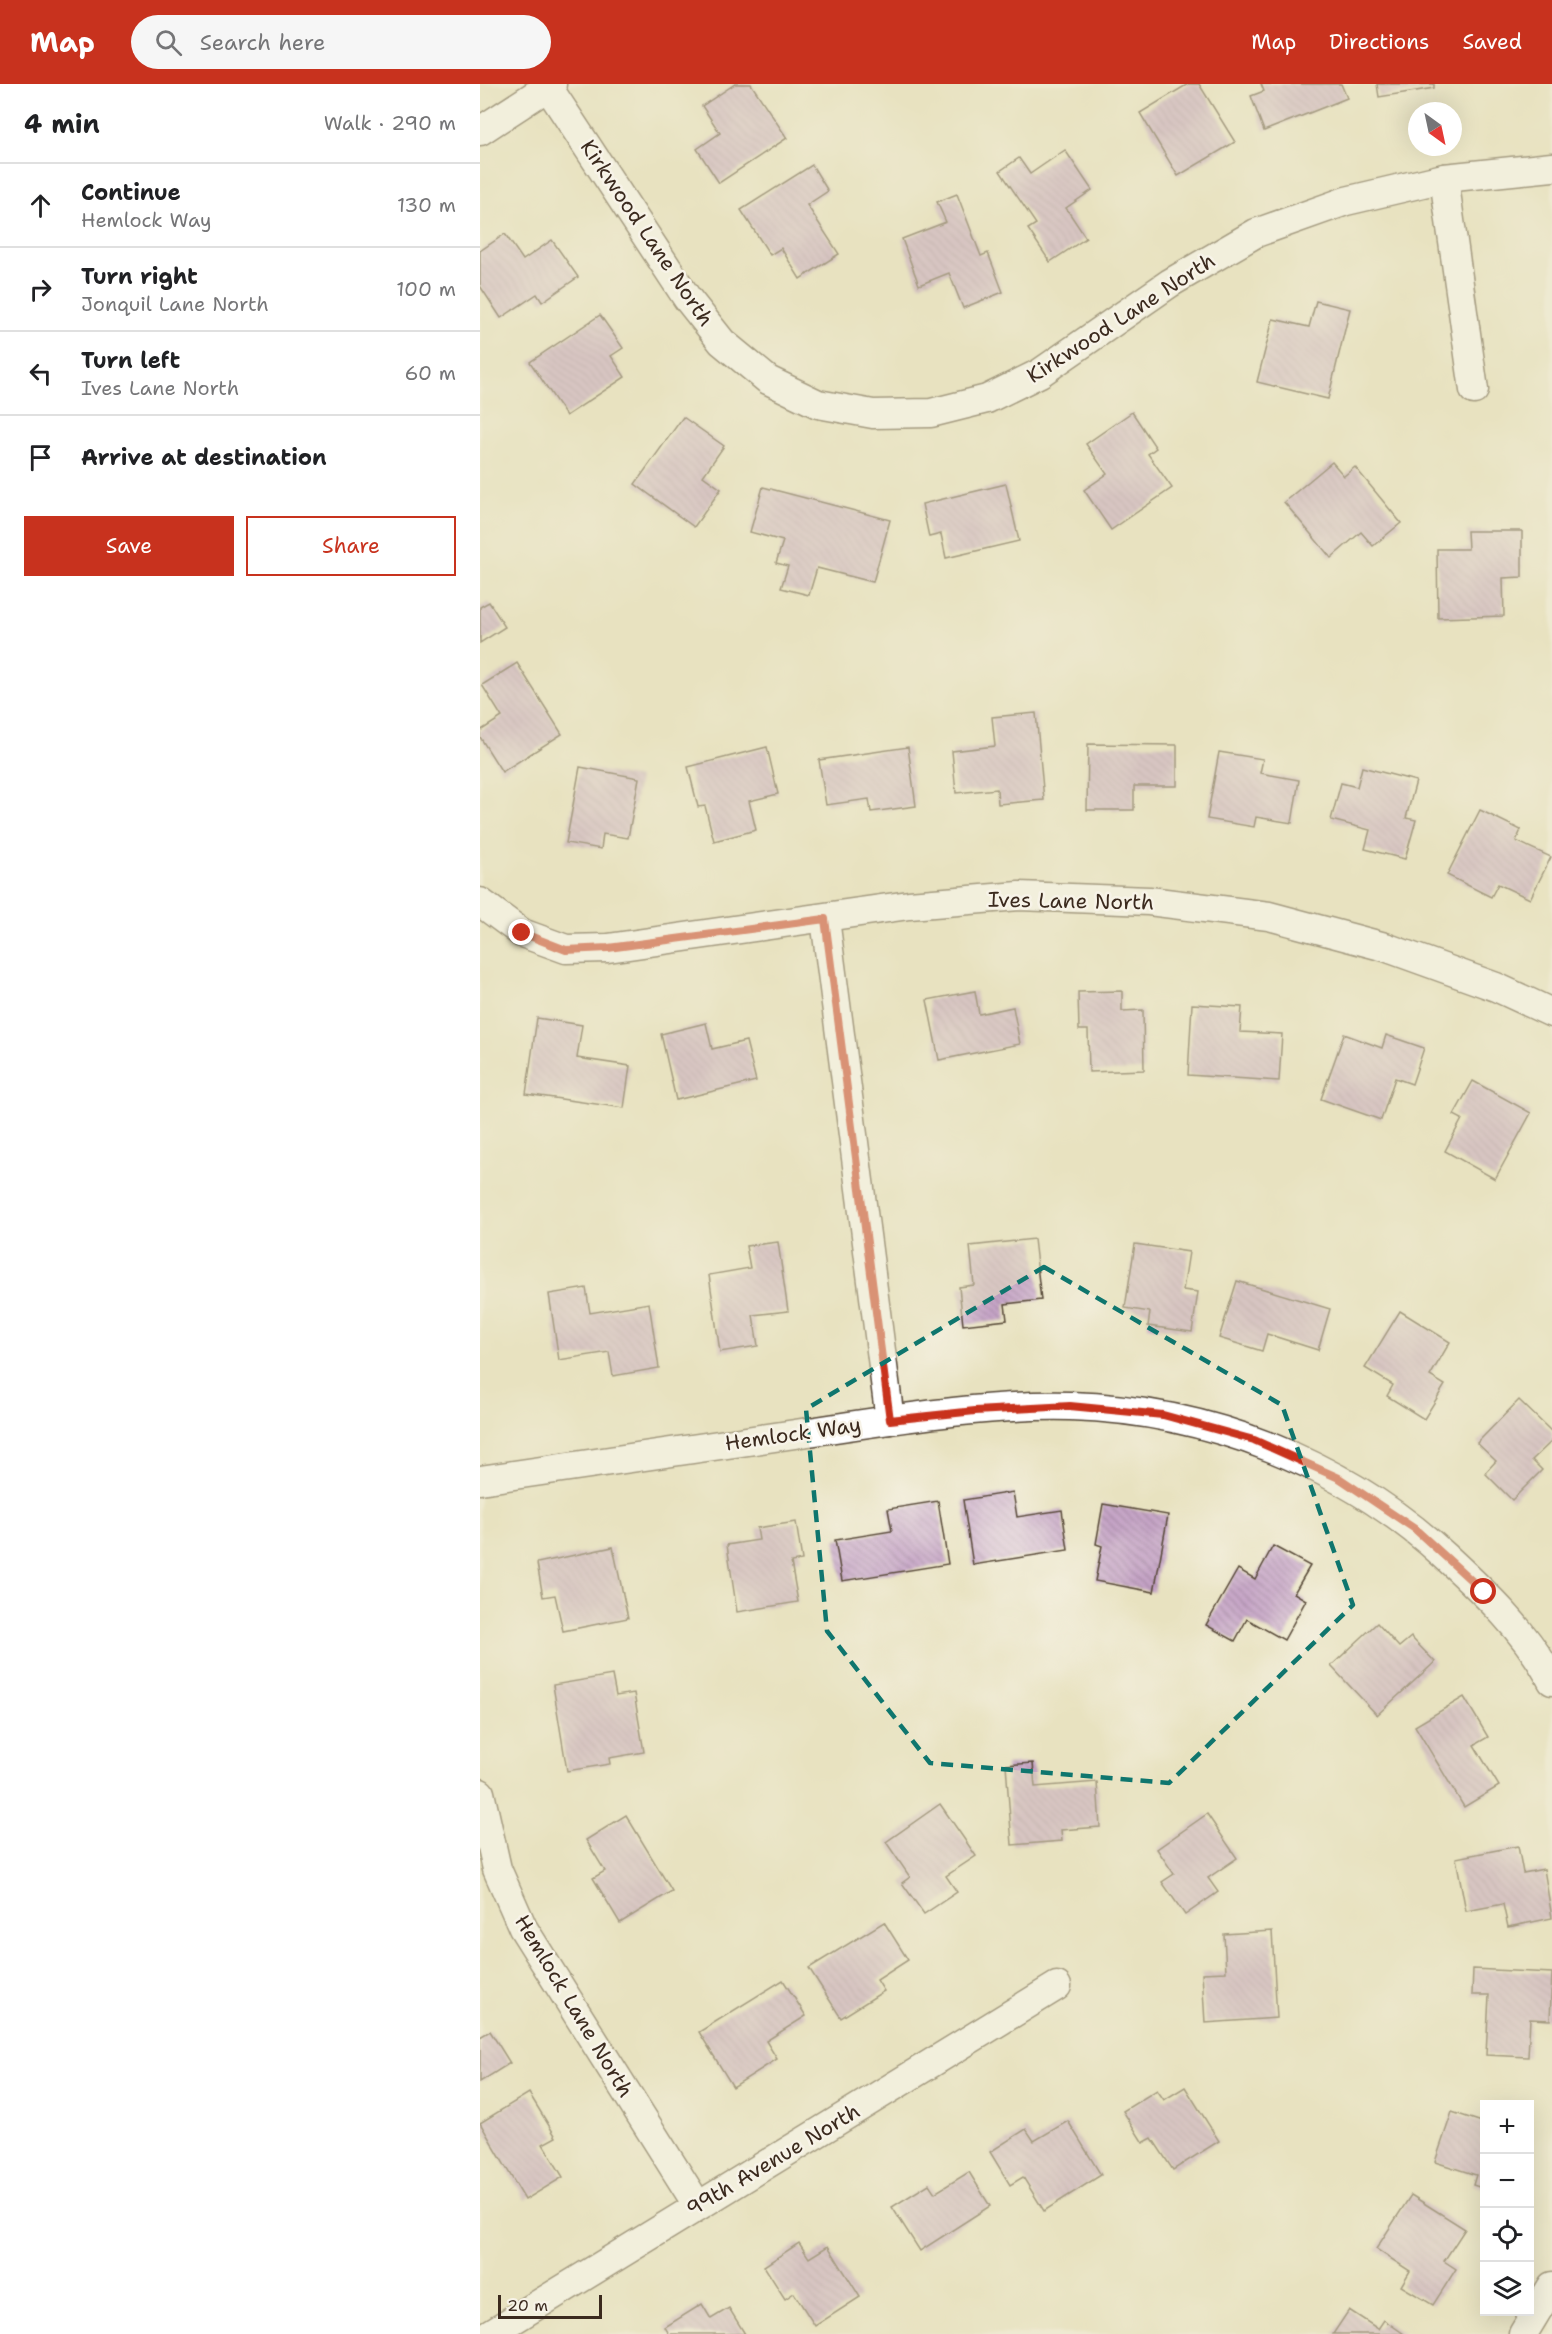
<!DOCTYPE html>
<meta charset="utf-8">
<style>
:root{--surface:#fff;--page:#f6f6f6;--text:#202124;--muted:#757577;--line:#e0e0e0;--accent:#c8321e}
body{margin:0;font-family:"Shantell Sans",sans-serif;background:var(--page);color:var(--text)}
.controls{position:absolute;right:18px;bottom:18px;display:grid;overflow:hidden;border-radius:0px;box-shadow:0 6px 24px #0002}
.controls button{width:54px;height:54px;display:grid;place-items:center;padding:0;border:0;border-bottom:2px solid var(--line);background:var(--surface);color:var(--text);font:30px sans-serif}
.compass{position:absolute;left:928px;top:18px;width:54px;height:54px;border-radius:50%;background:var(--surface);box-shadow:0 6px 24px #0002;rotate:147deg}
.scale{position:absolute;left:18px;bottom:15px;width:104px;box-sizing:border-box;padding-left:6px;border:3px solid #3b2a1e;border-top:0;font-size:16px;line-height:21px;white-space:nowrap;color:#3b2a1e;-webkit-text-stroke:4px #f7f3e8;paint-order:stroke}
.stop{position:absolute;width:18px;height:18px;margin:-14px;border:4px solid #c8321e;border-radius:50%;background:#fff}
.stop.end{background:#c8321e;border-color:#fff;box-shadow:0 2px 6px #0008}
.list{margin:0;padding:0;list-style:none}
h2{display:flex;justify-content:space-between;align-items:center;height:78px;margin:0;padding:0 24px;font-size:26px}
h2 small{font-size:20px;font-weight:400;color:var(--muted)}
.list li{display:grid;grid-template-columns:39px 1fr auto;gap:18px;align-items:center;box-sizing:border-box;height:84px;padding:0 24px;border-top:2px solid var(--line)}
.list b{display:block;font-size:22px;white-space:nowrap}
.list p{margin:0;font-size:20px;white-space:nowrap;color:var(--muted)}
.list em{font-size:20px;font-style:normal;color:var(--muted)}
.actions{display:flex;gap:12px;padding:18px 24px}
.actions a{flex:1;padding:14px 0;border:2px solid var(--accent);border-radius:0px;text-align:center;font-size:21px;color:var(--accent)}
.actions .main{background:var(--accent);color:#fff}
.icon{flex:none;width:33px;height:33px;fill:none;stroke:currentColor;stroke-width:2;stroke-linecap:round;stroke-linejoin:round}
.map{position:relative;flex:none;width:1072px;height:2250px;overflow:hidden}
header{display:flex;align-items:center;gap:36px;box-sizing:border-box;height:84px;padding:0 30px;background:var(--accent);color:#fff}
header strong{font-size:28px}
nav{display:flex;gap:33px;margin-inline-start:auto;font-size:21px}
.search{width:420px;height:54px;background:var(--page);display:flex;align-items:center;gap:15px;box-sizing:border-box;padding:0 21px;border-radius:33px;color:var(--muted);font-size:22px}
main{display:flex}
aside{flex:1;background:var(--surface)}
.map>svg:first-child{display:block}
</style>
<header>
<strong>Map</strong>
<div class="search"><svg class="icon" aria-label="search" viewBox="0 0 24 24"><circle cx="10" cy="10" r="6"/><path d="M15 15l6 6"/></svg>Search here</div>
<nav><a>Map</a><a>Directions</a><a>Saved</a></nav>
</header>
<main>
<aside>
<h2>4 min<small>Walk · 290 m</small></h2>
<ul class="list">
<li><svg class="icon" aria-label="ahead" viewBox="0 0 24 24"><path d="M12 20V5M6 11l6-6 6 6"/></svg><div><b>Continue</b><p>Hemlock Way</p></div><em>130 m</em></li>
<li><svg class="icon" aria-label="right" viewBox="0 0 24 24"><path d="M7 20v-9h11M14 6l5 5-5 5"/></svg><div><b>Turn right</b><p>Jonquil Lane North</p></div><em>100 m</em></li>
<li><svg class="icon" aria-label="left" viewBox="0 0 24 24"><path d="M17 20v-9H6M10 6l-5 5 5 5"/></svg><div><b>Turn left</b><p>Ives Lane North</p></div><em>60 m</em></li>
<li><svg class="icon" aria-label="arrive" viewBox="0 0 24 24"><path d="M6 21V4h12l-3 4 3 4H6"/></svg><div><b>Arrive at destination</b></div></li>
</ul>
<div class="actions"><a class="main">Save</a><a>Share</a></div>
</aside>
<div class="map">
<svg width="1072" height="2250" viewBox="0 0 1072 2250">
<defs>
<pattern id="building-back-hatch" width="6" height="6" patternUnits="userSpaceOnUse" patternTransform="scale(1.5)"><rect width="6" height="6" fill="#c4a2c6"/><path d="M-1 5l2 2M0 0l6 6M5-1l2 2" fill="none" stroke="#a084a0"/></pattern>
</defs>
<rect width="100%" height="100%" fill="#f7f3e8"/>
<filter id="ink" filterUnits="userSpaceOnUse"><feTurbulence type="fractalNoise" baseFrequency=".0167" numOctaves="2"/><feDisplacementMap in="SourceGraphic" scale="12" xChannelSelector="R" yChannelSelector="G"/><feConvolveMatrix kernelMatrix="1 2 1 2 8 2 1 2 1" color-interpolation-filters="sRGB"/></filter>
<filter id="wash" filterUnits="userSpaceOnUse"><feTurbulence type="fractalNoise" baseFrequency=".008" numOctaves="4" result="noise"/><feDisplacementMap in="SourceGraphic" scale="24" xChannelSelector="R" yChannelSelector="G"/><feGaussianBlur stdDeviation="1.35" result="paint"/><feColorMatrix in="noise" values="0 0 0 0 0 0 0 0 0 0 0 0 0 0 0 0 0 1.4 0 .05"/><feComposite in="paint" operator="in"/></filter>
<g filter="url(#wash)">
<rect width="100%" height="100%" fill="#e8e2c0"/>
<g id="blocks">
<g fill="url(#building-back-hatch)">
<path d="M255 0H271L307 54 239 99 217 65 240 49 222 22Z"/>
<path d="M708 0H719L755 58 698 92 660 29Z"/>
<path d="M781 0H861L867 14 784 47 771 12 784 7Z"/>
<path d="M897 0H954V4L899 13Z"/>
<path d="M585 66 612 106 586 124 606 154 570 178 548 145 556 140 520 87 539 74 550 90Z"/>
<path d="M332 81 348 107 327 121 359 170 320 195 301 164 290 171 261 126Z"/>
<path d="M477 110 501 172 508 169 523 208 483 224 469 189 439 201 422 155 466 138 457 118Z"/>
<path d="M25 150 43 176 72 156 98 193 62 218 57 210 21 234 0 202V167Z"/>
<path d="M836 217 870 225 848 315 777 298 793 235 829 243Z"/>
<path d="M120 231 143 264 131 272 145 293 86 332 50 278Z"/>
<path d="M652 328 676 364 668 370 692 404 631 446 604 406 627 390 606 360Z"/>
<path d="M203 333 244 362 223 392 241 405 214 443 155 400Z"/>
<path d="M852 378 864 392 875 383 921 439 893 462 881 448 851 474 804 418Z"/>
<path d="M526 400 539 457 466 474 461 450 449 453 442 420Z"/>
<path d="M283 403 410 436 393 498 337 484 329 511 301 504 308 482 296 479 303 457 270 448Z"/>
<path d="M987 447H1042V493L1023 494 1024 532 958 534 957 465H988Z"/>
<path d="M9 518 25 543 0 559V523Z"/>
<path d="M37 579 82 650 22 688 0 653V647L22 633 2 601Z"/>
<path d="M556 629 564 716 518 720 517 705 476 709 472 667 515 662 512 633Z"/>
<path d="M608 660 697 661V702H654V726H607Z"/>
<path d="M287 663 298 710 269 717 276 746 234 757 225 722 218 723 208 683Z"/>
<path d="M428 663 436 722 391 728 389 715 346 721 339 676Z"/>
<path d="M739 668 783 675 780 689 819 696 812 739 776 733 774 743 727 735Z"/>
<path d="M100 683 159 694 148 754 123 750 121 765 86 759Z"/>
<path d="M882 683 936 697 926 734 936 736 925 775 885 765 890 746 851 736 861 699 877 703Z"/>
<path d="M1000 726 1041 746 1036 757 1071 773 1050 815 1018 800 1011 813 967 791Z"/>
<path d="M495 907 499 930 533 923 540 960 459 976 447 916Z"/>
<path d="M642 907V927L663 926 664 986 609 988 608 946H599L598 908Z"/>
<path d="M712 920 762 923 760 948 802 950 799 997 708 991Z"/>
<path d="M57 934 102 941 97 974 150 982 144 1024 46 1010Z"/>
<path d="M226 939 232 965 266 957 276 997 196 1016 181 950Z"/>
<path d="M864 950 902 964 906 951 944 964 932 1000 915 994 901 1036 841 1015Z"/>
<path d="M993 997 1051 1029 1015 1095 965 1067 982 1035 974 1031Z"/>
<path d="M554 1155 561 1216 525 1220 527 1236 483 1241 479 1203 494 1201 490 1162Z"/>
<path d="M298 1158 308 1227 273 1231 278 1262 240 1268 229 1191 270 1184 266 1162Z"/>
<path d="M655 1160 709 1168 703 1206 718 1208 712 1248 668 1242 670 1228 645 1224Z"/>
<path d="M757 1197 850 1225 838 1266 787 1250 782 1267 739 1254Z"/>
<path d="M106 1204 110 1229 169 1219 179 1284 133 1292 129 1268 79 1276 69 1210Z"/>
<path d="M920 1227 970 1258 950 1292 965 1301 944 1335 907 1312 913 1301 885 1284Z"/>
<path d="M1039 1316 1072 1348V1357L1052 1376 1062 1386 1032 1416 1005 1389 1016 1377 997 1359Z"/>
<path d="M533 1408 537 1433 582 1426 588 1466 493 1481 483 1416Z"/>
<path d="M458 1417 468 1480 362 1497 355 1456 412 1447 408 1425Z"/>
<path d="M623 1420 688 1431 674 1508 615 1497 622 1462 616 1460Z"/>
<path d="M316 1438 322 1476 311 1478 318 1518 257 1528 247 1461 279 1456 277 1444Z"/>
<path d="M793 1462 830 1482 814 1509 826 1516 804 1556 767 1535 755 1557 726 1541 758 1485 775 1495Z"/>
<path d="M133 1463 148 1534 83 1547 75 1511 63 1513 57 1479Z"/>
<path d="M897 1539 919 1563 931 1553 955 1578 897 1631 851 1582Z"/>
<path d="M132 1591 136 1612 154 1609 164 1668 129 1674 130 1680 87 1687 73 1601Z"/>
<path d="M984 1613 1008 1653 994 1661 1019 1702 984 1723 935 1642Z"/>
<path d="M553 1679 555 1703 617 1698 620 1743 581 1746 582 1757 532 1761 526 1681Z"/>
<path d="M460 1720 496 1772 466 1792 477 1808 444 1830 422 1799 430 1793 406 1758Z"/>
<path d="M727 1730 757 1774 728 1794 738 1808 705 1831 682 1798 694 1790 677 1765Z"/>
<path d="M146 1731 192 1807 140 1839 113 1794 125 1787 106 1756Z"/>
<path d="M1038 1762 1043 1789 1064 1785 1072 1834 1028 1843 1023 1820 986 1827 976 1774Z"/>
<path d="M404 1838 428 1876 397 1896 404 1907 361 1934 329 1884Z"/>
<path d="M792 1847 797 1934 725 1939 722 1889 746 1888 744 1850Z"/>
<path d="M993 1885 1072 1889 1070 1936 1050 1935 1048 1973 1006 1971 1009 1911H992Z"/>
<path d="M303 1896 326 1932 286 1957 297 1975 253 2003 219 1948Z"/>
<path d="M10 1947 30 1979 0 1998V1953Z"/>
<path d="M705 2003 739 2057 693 2086 672 2054 663 2059 643 2027 677 2006 684 2016Z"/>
<path d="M49 2009 76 2053 63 2060 83 2093 45 2116 0 2039Z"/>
<path d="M972 2028 1005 2039V2105L993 2101 996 2091 955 2078Z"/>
<path d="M588 2037 621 2091 564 2127 543 2093 530 2101 510 2068 546 2045 554 2057Z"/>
<path d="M489 2088 510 2122 440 2167 412 2123 449 2100 455 2109Z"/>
<path d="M931 2111 985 2145 964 2177 976 2185 953 2221 921 2202 930 2187 896 2165Z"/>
<path d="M319 2159 329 2174 348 2162 380 2213 335 2242 314 2209 305 2215 284 2182Z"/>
<path d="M222 2220 231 2235 249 2224 265 2250H189L185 2243Z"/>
<path d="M869 2226 898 2245 904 2236 924 2250H853Z"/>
</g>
</g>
</g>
<g filter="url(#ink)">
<use href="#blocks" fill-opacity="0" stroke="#554636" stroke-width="1.5"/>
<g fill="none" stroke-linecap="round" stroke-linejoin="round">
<g stroke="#554636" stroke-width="31">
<g id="minor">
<path d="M68 3 207 214 242 258 288 296 338 320 393 330 451 329 507 315 560 289 690 199 776 149 866 117 964 94 1072 83"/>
<path d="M0 47 72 0"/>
<path d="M964 94 994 306"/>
<path d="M0 818 42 849 86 865 128 864 429 821 539 812 669 817 789 832 905 863 1016 903 1072 929"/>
<path d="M345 835 410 1336"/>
<path d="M0 1396C105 1380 210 1365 315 1350 405 1337 499 1320 590 1322 728 1326 864 1379 965 1472 1005 1509 1047 1548 1072 1597"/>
<path d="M0 1709 17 1785 43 1844 218 2122"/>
<path d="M10 2250 577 1902"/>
<path d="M1043 2250 1072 2202"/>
</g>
</g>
<use href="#minor" stroke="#fff" stroke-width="28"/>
</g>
</g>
<g fill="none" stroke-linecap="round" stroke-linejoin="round" filter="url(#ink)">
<path stroke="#c8321e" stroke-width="8" d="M42 849 86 866 128 864 345 835 410 1336 495 1327 590 1322 683 1331 774 1356 859 1394 935 1445 1004 1508"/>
</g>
<path d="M0 0H1072V2250H0ZM564 1183 802 1321 873 1521 689 1699 450 1679 347 1547 326 1325Z" fill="#e8e2c0" fill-opacity=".55" fill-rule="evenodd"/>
<path fill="none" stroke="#0f766e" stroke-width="4.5" stroke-dasharray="12 8" stroke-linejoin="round" d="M564 1183 802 1321 873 1521 689 1699 450 1679 347 1547 326 1325Z"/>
<g text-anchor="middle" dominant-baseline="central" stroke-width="5" stroke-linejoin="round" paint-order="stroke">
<g font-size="21" fill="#3b2a1e" stroke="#f7f3e8">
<text transform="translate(167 149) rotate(56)">Kirkwood Lane North</text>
<text transform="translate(641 234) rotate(-33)">Kirkwood Lane North</text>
<text transform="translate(591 817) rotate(1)">Ives Lane North</text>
<text transform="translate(313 1350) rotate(-8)">Hemlock Way</text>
<text transform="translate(94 1922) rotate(59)">Hemlock Lane North</text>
<text transform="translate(293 2076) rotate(-31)">99th Avenue North</text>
</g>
</g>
</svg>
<div class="controls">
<button>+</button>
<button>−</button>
<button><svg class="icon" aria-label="locate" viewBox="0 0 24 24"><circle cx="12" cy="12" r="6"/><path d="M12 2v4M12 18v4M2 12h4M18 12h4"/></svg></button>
<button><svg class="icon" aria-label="layers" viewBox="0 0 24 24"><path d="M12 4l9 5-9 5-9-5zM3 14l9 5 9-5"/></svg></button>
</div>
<svg class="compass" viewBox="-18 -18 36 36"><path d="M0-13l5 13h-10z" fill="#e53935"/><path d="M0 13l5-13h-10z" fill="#757577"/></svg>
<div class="scale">20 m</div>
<div class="stop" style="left:1004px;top:1508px"></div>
<div class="stop end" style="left:42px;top:849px"></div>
</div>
</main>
